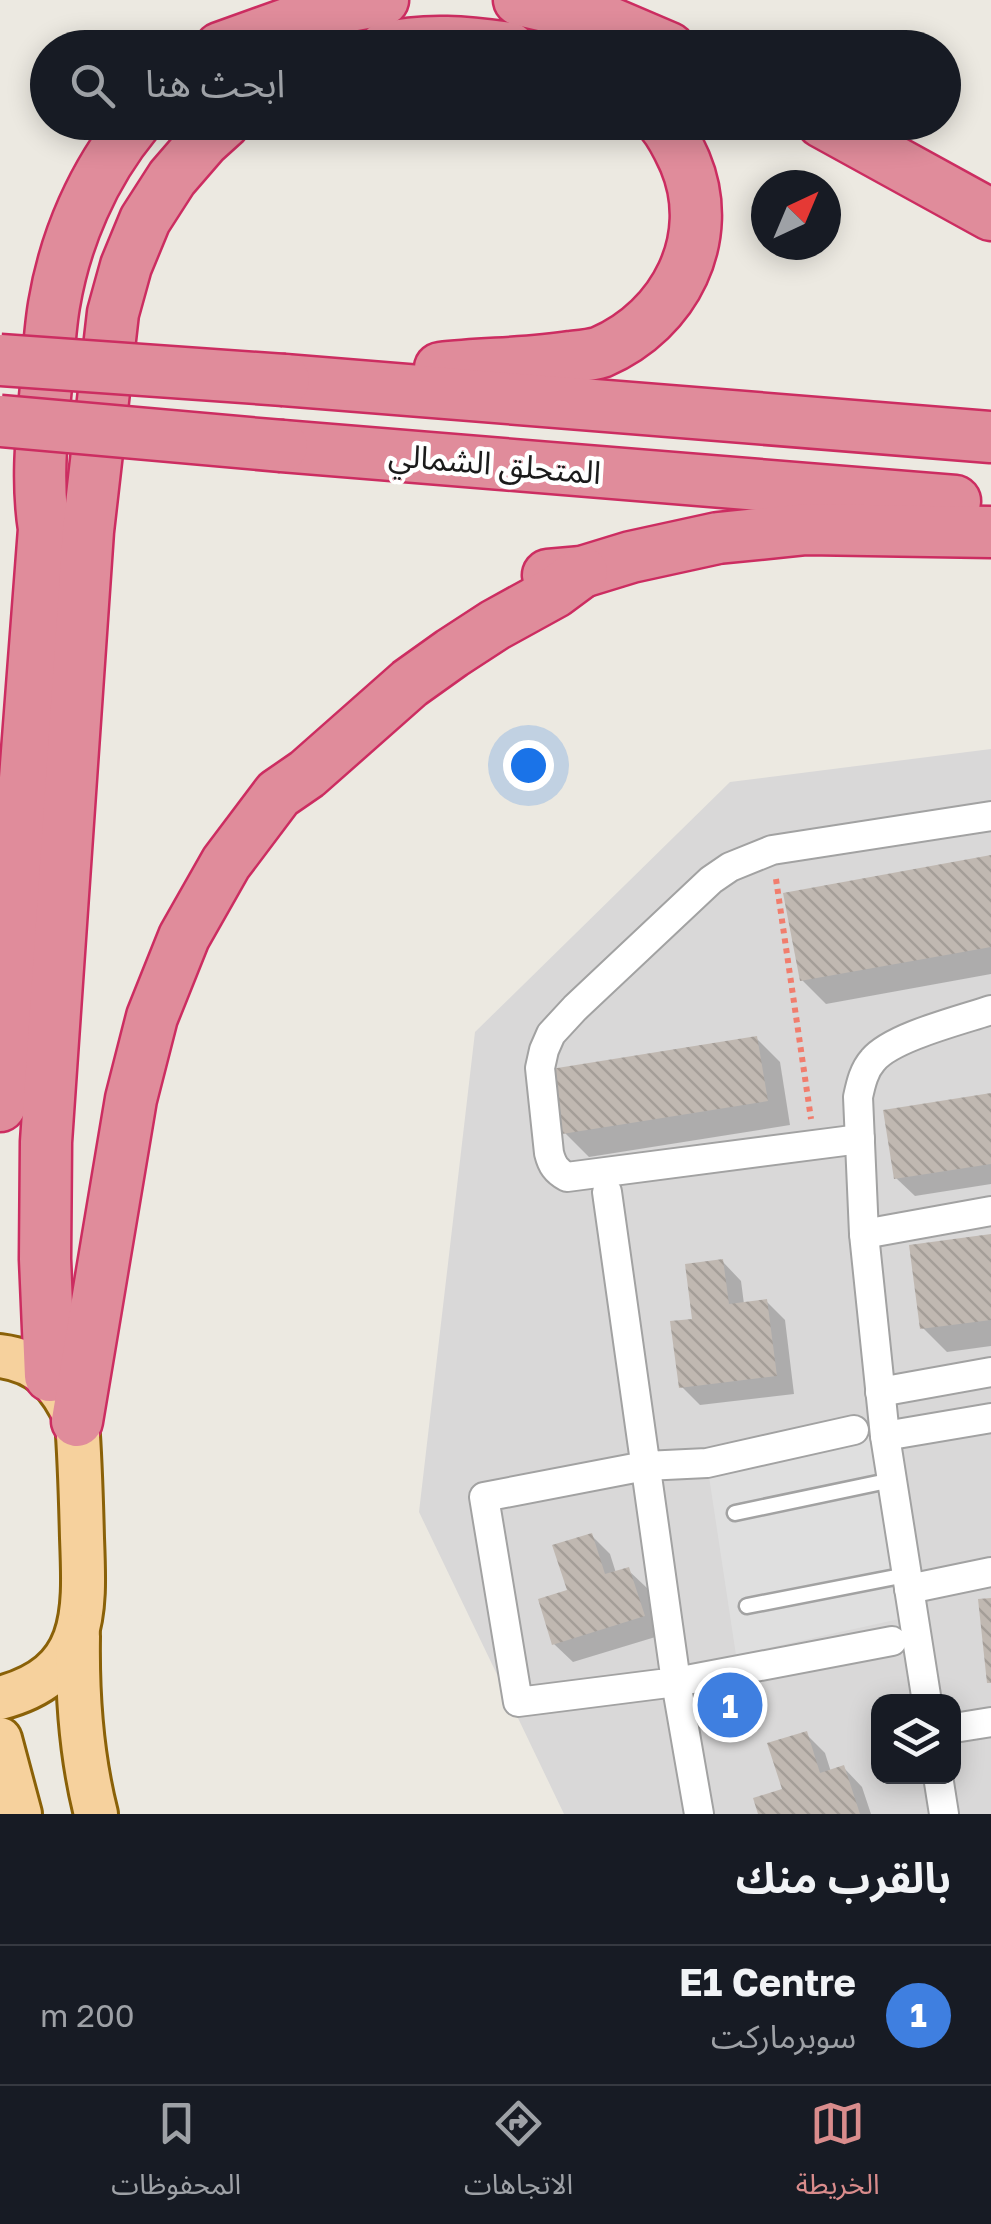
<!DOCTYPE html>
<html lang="ar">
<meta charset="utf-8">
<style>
:root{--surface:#171b24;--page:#242831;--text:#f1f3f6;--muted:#9ea1a6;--line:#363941;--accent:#d98c8c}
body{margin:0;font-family:"Golos Text","Noto Sans Arabic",sans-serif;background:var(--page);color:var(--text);direction:rtl}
.controls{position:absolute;right:30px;bottom:30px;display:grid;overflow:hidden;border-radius:20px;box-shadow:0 5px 25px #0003}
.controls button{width:90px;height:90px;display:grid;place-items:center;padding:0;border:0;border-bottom:2px solid var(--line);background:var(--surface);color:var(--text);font:50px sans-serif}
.compass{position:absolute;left:751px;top:170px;width:90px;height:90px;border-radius:50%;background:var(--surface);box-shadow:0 5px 25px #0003;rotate:44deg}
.you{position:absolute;left:528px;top:765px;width:35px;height:35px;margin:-25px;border:8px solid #fff;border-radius:50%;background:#1a73e8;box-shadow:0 0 0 15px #1a73e833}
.badge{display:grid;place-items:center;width:65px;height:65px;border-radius:50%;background:var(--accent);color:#fff;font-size:32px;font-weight:700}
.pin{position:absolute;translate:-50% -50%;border:5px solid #fff;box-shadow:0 2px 10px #0006}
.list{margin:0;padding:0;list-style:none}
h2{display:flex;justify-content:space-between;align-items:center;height:130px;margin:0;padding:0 40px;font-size:42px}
h2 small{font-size:32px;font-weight:400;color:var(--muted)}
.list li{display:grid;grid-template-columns:65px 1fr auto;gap:30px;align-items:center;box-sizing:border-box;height:140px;padding:0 40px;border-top:2px solid var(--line)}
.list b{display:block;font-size:38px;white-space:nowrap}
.list p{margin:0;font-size:32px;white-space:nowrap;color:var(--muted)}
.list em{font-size:32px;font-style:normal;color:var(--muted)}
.icon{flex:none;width:55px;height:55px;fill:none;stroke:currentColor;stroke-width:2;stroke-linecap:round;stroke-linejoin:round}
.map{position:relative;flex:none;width:991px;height:1814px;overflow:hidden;direction:ltr}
.search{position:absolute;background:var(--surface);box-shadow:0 5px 25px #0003;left:30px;right:30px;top:30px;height:110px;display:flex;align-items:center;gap:25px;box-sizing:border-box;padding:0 35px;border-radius:55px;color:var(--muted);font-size:38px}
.sheet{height:270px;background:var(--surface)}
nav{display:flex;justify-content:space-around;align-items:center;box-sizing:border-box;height:140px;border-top:2px solid var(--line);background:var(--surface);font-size:28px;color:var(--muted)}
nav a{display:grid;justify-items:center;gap:5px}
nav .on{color:var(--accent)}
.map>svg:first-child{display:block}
</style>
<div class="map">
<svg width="991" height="1814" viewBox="0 0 991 1814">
<defs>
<pattern id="building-back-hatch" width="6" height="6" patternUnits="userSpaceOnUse" patternTransform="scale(2.5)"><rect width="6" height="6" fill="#c0b8b1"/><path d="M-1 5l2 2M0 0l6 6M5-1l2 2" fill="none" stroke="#a49e98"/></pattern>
</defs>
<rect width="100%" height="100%" fill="#ece9e1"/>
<path fill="#d9d8d8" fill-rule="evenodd" d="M991 749V1814H564L419 1512 475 1032 730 782ZM878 1702H954V1776H878Z"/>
<path fill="#dfdfdf" d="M883 1424 913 1616 736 1655 707 1463Z"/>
<g fill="#0003">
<path d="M991 857V974L826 1004 802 980Z"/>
<path d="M756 1038 780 1062 790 1125 589 1157 565 1133Z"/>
<path d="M991 1095V1184L915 1196 896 1178Z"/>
<path d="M991 1237V1346L947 1352 923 1328Z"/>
<path d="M723 1262 741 1281 744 1304 767 1302 785 1320 794 1394 700 1405 681 1386 694 1321Z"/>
<path d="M591 1535 610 1554 616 1573 628 1570 647 1588 662 1635 573 1662 554 1644 570 1592Z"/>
<path d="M806 1734 825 1753 831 1772 844 1768 862 1787 871 1814H760L785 1790Z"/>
</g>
<g fill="url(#building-back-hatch)">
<path d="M991 855V947L800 981 783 893Z"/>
<path d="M757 1036 768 1101 562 1134 551 1069Z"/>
<path d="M991 1093V1164L894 1179 883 1110Z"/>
<path d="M991 1234V1320L920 1329 909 1245Z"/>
<path d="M723 1259 729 1304 767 1299 777 1376 679 1388 670 1321 692 1319 685 1264Z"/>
<path d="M592 1533 605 1574 629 1567 645 1616 552 1645 538 1599 567 1590 552 1545Z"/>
<path d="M991 1598V1683H987L978 1599Z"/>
<path d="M807 1731 820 1773 844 1765 860 1814H758L753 1798 782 1789 767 1743Z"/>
</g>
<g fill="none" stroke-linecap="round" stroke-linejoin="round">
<g stroke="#a2a2a2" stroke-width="19">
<g id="lane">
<path d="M735 1513 892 1480"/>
<path d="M747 1606 906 1575"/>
</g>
</g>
<g stroke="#a2a2a2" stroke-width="32">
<g id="street">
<path d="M860 1139 567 1177C556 1171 552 1165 549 1153L540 1068 544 1050 551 1034 575 1008 711 880 730 867 772 850 991 816"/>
<path d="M607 1192 676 1682 518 1702 484 1497 645 1466 707 1463 854 1430"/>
<path d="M864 1234 991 1211"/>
<path d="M880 1392 991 1372"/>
<path d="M885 1436 991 1418"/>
<path d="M909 1589 991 1572"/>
<path d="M927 1702 885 1436 864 1234 858 1097C861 1083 864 1070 873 1060 892 1037 961 1020 991 1010"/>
<path d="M954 1728 991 1722"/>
<path d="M938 1776 944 1814"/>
<path d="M699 1814 676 1682 892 1641"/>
</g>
</g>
<g stroke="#8a6108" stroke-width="48">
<g id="primary">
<path d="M0 1356C41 1361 61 1385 77 1421 80 1460 81 1498 82 1538 85 1614 88 1675 0 1698"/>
<path d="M78 1636C77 1697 81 1755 96 1814"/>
<path d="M0 1739 20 1814"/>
</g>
</g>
<g stroke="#cc2d61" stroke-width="55">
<g id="highway">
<path d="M519 0 601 19 669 48"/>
<path d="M220 48 323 11 383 0"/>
<path d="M384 48C426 38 468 42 510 48"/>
<path d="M822 122 991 215"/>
<path d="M440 368C484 363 528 364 571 357 580 356 592 355 601 352 675 320 717 238 685 162 678 147 673 135 662 122"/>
<path d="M284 380 991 437"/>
<path d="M282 446 955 501"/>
<path d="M548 575 582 572 631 557 718 538 807 529 991 532"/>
<path d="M0 1106 44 529C37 484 41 442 45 397 48 367 49 335 54 305 65 239 93 174 136 122"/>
<path d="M50 1376 45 1259 46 1142 88 531 113 313 126 266 145 220 172 178 204 141 225 122"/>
<path d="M77 1421 131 1099 152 1017 184 937 226 863 278 794 307 774 410 683 452 653 495 625 555 592 582 572"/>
</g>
</g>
<path stroke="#f17d6d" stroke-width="6" stroke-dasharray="5 5" stroke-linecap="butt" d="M776 879 811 1119"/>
<use href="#lane" stroke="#fff" stroke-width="14"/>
<use href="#street" stroke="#fff" stroke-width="28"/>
<use href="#primary" stroke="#f6d19d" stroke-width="42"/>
<use href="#highway" stroke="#e08c9b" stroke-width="50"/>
<g stroke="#cc2d61" stroke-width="55" stroke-linecap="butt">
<g id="highway-bridge">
<path d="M0 360 284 380"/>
<path d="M0 421 282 446"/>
</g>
</g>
<use href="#highway-bridge" stroke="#e08c9b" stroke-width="50"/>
</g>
<g text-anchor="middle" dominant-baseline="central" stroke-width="9" stroke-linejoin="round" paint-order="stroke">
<g font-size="32" fill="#1b1b1b" stroke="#fff">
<text transform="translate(495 463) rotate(5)">المتحلق الشمالي</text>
</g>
</g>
</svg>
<div class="controls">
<button><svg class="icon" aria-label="layers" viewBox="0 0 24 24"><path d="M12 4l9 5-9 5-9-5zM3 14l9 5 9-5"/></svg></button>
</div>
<svg class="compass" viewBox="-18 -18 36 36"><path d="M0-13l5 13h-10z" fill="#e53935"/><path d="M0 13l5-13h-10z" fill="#9ea1a6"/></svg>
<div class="you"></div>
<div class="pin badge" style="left:730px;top:1705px;background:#3f7fe0">1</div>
<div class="search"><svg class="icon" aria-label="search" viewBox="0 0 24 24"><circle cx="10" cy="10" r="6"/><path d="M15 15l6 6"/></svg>ابحث هنا</div>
</div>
<section class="sheet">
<h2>بالقرب منك<small></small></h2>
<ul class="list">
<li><span class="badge" style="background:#3f7fe0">1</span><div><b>E1 Centre</b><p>سوبرماركت</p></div><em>200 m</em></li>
</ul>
</section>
<nav>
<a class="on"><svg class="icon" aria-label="map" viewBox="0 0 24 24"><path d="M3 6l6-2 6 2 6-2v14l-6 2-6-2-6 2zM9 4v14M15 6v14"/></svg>الخريطة</a>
<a><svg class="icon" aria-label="directions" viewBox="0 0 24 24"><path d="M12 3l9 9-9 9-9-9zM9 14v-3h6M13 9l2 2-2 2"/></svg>الاتجاهات</a>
<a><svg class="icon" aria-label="saved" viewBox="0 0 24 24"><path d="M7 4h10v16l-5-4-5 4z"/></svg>المحفوظات</a>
</nav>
